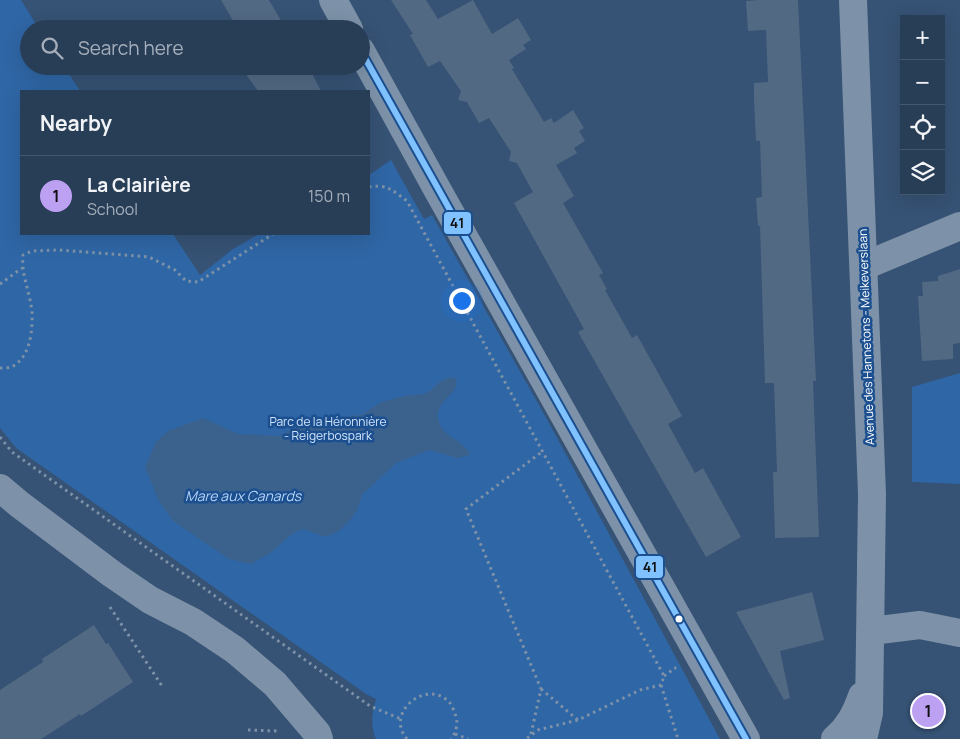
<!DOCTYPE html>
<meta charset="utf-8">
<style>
:root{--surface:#283e57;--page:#30455d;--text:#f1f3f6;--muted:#a5aeba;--line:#44576d;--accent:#bca0f2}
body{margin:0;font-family:Manrope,sans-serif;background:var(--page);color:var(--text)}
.controls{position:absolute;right:15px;top:15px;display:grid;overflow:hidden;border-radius:0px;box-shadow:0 5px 20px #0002}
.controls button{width:45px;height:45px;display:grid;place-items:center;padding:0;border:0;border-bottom:1px solid var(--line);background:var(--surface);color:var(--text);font:25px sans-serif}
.you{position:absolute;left:461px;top:300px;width:18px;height:18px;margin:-12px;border:4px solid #fff;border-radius:50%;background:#1a73e8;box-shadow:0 0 0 8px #1a73e833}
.badge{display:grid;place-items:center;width:32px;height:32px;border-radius:50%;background:var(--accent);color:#111;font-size:16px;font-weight:700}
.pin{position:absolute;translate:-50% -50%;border:2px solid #fff;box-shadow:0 1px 5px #0006}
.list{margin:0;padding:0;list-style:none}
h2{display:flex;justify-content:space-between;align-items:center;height:65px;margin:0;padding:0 20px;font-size:21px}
h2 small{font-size:16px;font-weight:400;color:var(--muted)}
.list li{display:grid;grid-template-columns:32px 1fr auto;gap:15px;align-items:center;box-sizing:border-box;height:80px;padding:0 20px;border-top:1px solid var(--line)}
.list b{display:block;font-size:19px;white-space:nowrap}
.list p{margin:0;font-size:16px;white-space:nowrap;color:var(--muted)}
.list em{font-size:16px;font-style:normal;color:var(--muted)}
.icon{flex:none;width:28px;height:28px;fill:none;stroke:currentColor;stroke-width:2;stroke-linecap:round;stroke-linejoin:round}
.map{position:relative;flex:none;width:960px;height:739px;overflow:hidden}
.search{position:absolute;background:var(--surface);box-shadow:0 5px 20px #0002;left:20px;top:20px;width:350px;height:55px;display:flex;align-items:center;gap:12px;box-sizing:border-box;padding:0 18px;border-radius:28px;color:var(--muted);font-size:19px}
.panel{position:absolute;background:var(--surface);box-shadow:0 5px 20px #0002;left:20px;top:90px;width:350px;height:145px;border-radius:0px}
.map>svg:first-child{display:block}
</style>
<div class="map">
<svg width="960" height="739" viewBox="0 0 960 739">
<rect width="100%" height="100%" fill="#365274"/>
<g fill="#2f66a5">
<path d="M0 0H21L39 29H29V66H64L80 91H21V234H173L200 275 233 249 259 234H369V175L391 160 424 219 432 215 548 421 720 739H376C370 726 372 712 376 699L366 694 16 448 0 428Z"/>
<path d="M960 373V484L912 482V387Z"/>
</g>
<path fill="#3b618d" d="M451 377 456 379C461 392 437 400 438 416 438 435 461 439 470 453L469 455 458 458 429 450 396 463 362 495 357 510 351 519 339 531 328 536H323L303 529C286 535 284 543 270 553 264 557 257 560 251 564L229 559 173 521 159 501 145 467 156 442 168 431 203 418 238 434 279 436 309 420 362 415 381 402 405 396 423 394 430 391 441 381Z"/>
<g fill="#526984">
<path d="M221 0H269L286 29H238Z"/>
<path d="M391 0H426L438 19 473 0 492 34 518 18 531 40 523 45 526 49 509 60 514 68 512 69 544 122 551 118 554 123 573 110 584 128 579 131 585 141 574 148 577 153 556 165 574 196 563 203 603 273 599 275 607 289 605 290 632 338 637 335 682 416 668 424 695 473 703 468 741 537 706 557 578 332 584 329 514 203 533 192 517 163 509 161 511 152 489 118 479 123 467 102 458 100 461 91 440 61 428 67 410 35 413 34Z"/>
<path d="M758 0H798L816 381H813L819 537 775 538 773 472H777L774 383H765L760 226H758L756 198 762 197 760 141H756L754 99V83L768 82 766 30 748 31 746 1Z"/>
<path d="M240 66H308L321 91H258Z"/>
<path d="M960 269V343L953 344V359L922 361 918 296H923L922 282 938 281V276Z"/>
<path d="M812 592 824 640 780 651 790 698 784 700 736 612Z"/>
<path d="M94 625 106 644 108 643 133 682 81 716 80 714 41 739H0V690L43 662 42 659Z"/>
</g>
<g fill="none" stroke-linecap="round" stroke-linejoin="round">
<g stroke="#7d92a8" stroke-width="3" stroke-dasharray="2.5 4" stroke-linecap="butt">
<path d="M369 187C387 184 392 190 407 201L664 676 661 685 640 690 578 720 538 730 526 739"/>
<path d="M0 284 22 268"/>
<path d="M0 368C3 368 8 368 11 367 30 359 33 330 32 312 30 292 21 275 23 255L32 251 59 250 149 257 175 270 186 281 198 282 273 234"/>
<path d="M0 437 12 452 370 706 401 719"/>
<path d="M110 607 162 686"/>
<path d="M664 676 675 668 676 669"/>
<path d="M661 685 678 739"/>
<path d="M541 689 578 720"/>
<path d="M248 730 279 731"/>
<path d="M455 734 468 739"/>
<path d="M531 734 541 689 466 509 543 451"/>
<path d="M407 739C384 713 427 677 450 703 452 706 454 711 455 714 459 722 456 733 451 739"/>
</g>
<g stroke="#7d92a8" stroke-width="28">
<path d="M333 0 349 29"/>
<path d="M853 0 872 494 869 713 863 739"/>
<path d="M361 51 437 189 746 739"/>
<path d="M864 266 960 226"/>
<path d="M0 488 19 504 112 574 150 600 193 622 235 650 275 684 317 733 319 739"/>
<path d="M871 631 920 625 960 633"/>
<path d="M835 739C849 727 856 713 862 696"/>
</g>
<g stroke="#1b4f8f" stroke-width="10">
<path id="bus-1" d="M361 51 746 739"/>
</g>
<use href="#bus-1" stroke="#80c2ff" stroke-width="6"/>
</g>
<circle fill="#fff" stroke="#1b4f8f" stroke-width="2" cx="679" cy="619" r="4.5"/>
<g text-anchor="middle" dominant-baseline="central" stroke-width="5" stroke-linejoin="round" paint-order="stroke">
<g font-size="12" fill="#fff" stroke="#1b4f8f">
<text transform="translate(866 337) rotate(-92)">Avenue des Hannetons - Meikeverslaan</text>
</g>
<g font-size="12" fill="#cfe3fa" stroke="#1b4f8f">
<text x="328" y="421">Parc de la Héronnière<tspan x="328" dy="14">- Reigerbospark</tspan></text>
</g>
<g font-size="14" font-style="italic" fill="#b5d3f5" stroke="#1b4f8f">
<text x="243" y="495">Mare aux Canards</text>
</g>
</g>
<g stroke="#1b4f8f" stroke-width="2">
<rect x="443" y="211" width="29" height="24" rx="5" fill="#80c2ff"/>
<rect x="635" y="555" width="29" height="24" rx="5" fill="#80c2ff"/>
</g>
<g font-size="14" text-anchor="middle" font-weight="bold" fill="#111">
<text x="457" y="228">41</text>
<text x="650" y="572">41</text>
</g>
</svg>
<div class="controls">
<button>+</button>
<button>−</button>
<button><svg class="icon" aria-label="locate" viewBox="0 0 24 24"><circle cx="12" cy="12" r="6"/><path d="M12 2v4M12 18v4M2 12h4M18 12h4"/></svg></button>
<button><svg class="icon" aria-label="layers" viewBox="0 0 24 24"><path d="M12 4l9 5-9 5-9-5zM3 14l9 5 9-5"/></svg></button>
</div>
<div class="you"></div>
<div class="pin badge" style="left:928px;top:711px">1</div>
<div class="search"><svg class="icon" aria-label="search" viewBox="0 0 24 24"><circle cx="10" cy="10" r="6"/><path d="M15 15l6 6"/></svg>Search here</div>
<section class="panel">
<h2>Nearby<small></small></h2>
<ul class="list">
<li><span class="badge">1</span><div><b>La Clairière</b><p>School</p></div><em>150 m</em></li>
</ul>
</section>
</div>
